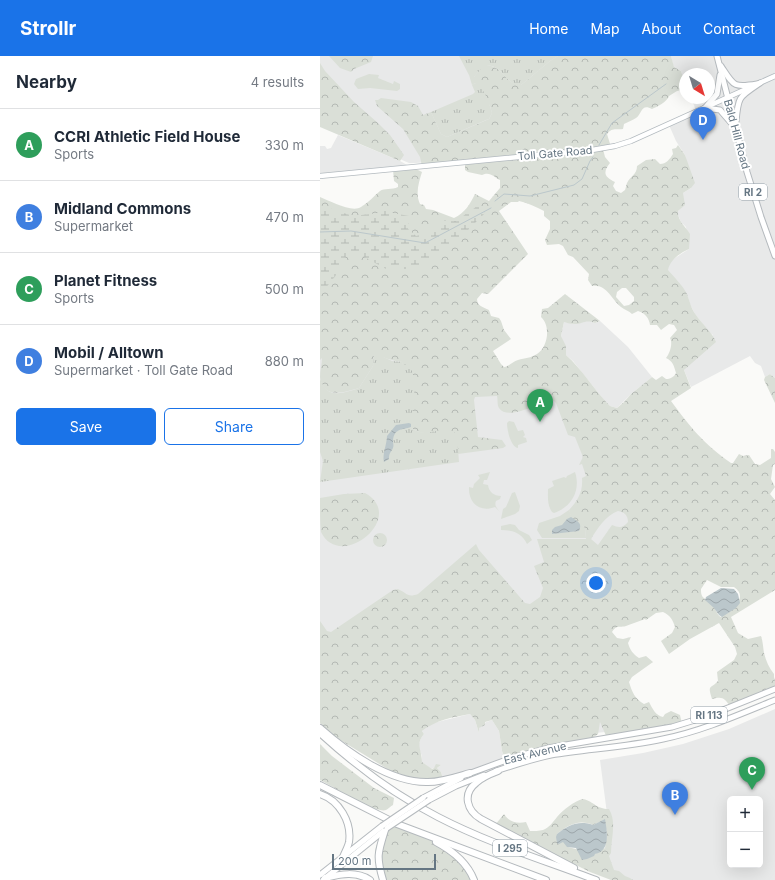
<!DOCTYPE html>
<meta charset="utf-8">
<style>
:root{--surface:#fff;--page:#f2f2f3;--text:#1f2937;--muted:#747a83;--line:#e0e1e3;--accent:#1a73e8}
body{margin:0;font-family:Inter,sans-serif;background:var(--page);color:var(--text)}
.controls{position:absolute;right:12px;bottom:12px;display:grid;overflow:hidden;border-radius:6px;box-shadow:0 4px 16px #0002}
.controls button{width:36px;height:36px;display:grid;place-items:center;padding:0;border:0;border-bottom:1px solid var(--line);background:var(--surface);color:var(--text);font:20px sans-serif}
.compass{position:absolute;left:359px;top:12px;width:36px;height:36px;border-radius:50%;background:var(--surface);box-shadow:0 4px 16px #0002;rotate:142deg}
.scale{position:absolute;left:12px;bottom:10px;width:104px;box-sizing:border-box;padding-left:4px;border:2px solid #657683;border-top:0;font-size:11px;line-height:14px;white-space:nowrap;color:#657683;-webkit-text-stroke:3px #fff;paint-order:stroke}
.you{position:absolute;left:276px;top:527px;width:14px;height:14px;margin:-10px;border:3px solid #fff;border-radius:50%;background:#1a73e8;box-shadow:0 0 0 6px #1a73e833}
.badge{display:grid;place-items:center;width:26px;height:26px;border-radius:50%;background:var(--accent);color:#fff;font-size:13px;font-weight:700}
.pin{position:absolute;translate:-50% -33px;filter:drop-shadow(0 1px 2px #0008)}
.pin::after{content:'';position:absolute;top:21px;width:14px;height:12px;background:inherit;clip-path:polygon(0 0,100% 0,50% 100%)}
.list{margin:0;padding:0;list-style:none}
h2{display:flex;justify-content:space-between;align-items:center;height:52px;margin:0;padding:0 16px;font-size:17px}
h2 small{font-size:13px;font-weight:400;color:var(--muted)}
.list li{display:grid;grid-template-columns:26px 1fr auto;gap:12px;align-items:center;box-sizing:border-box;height:72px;padding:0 16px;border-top:1px solid var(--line)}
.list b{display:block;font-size:15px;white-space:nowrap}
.list p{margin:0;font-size:13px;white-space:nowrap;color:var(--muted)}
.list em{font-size:13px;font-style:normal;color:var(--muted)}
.actions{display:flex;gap:8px;padding:12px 16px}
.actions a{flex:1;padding:9px 0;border:1px solid var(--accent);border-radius:6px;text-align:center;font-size:14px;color:var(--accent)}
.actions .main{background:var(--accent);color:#fff}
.map{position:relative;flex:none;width:455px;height:824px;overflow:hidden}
header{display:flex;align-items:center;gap:24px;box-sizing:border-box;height:56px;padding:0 20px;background:var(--accent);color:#fff}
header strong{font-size:19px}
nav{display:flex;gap:22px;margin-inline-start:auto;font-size:14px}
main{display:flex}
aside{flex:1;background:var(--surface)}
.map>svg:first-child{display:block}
</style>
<header>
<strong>Strollr</strong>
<nav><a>Home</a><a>Map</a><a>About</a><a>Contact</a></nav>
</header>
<main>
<aside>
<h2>Nearby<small>4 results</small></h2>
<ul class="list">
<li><span class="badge" style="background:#2e9e5b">A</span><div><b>CCRI Athletic Field House</b><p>Sports</p></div><em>330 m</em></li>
<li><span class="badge" style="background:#3f7fe0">B</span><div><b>Midland Commons</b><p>Supermarket</p></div><em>470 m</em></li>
<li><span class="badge" style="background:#2e9e5b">C</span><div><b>Planet Fitness</b><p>Sports</p></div><em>500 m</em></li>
<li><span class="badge" style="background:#3f7fe0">D</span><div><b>Mobil / Alltown</b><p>Supermarket · Toll Gate Road</p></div><em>880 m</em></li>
</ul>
<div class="actions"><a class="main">Save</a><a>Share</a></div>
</aside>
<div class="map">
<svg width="455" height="824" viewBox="0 0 455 824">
<defs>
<pattern id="forest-crowns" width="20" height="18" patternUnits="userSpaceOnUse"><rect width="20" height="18" fill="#dadfd7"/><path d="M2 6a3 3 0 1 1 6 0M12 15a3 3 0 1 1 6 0" fill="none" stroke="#b4b9b4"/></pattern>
<pattern id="wetland-marsh" width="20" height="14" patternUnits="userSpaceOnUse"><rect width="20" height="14" fill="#dadfd7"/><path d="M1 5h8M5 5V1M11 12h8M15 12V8" fill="none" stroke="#b4b9b4"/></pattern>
<pattern id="park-tufts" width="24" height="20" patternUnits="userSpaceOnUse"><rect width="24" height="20" fill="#dadfd7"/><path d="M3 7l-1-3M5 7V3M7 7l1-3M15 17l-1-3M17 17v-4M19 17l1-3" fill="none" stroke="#b4b9b4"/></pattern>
<pattern id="water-waves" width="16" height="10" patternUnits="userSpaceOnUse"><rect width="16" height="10" fill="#bbc7cb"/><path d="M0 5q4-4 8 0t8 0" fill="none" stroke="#9ca6aa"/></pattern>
</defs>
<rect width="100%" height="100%" fill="#fafaf8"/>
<g fill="#e8e9e9" fill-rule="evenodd">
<path d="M0 0H335L214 96 96 107H89L0 68Z"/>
<path d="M351 0H455V322L450 318 445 321 441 310 435 307 430 300 371 331 364 314 393 279 390 277 375 258 370 248 367 238 347 214 349 208 352 204 369 193 366 171 361 166 358 159V155L363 150V137L371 132 365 99 356 85 349 69 376 56 374 49 369 42H389V18H365V28L361 15 354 11 353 9Z"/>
<path d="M18 79 80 105 89 110 0 120V90H5L7 93 11 92Z"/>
<path d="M269 264 275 267 280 265 308 291 332 321 311 338 297 352 290 350 284 344 253 305 246 299 241 280 244 266 256 268Z"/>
<path d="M71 273 241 334 319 448 317 490 236 488 296 675 275 677 210 550 102 538 11 579 0 569V299Z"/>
<path d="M455 653V824H308L291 818 286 804 289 773 280 704 323 697 363 688 409 673ZM410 743H440V809H410Z"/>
<path d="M150 658 155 664 159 677V672L164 667 172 664 179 675 182 695 185 703 123 723 121 716 117 712 121 709 111 713 102 706V700L98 690 101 682 104 678 102 675 113 667Z"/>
</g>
<g fill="#dadfd7">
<path d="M49 18 59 19 58 22 73 28 74 25 80 28V33L77 35 50 32 38 33 34 28 36 23Z"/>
<path d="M189 365 194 366 198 375 203 374 205 379 203 381 206 382 207 386 198 389V392C191 391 187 375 187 367Z"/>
<path d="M170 416 167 424H164L163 428 168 429C169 436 174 440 181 440L180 443 176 445C174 450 177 452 180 456L175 451C160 457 148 447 149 431L153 432 154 428 160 422 158 419Z"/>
<path d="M255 416C261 434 252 451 234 457L232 456C227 449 228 440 228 433L234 430 232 425 244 421 246 422 247 420Z"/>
<path d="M195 436 200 450 199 455 195 458 181 463 183 453 186 451 192 437Z"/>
<path d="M249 454 251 459 265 472 266 482H222L217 474 219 467 240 460Z"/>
<path d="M190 468 195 469 199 474 209 479 212 484 207 488C202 477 193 474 181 474V470Z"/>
</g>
<g fill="url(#forest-crowns)" fill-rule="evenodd">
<path d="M9 0H53L51 6 34 13 31 16 20 12Z"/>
<path d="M238 0H351L354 11 361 15 365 28V38L362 34 357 35 349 40C347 46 337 51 332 53 321 47 322 58 316 62 313 64 308 66 304 68L303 73C296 74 292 71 287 78L291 91 283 93 285 101 290 107C282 117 285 121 295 126L293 130 296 135 301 137 305 134C306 132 306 129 307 127 310 120 317 119 317 110L326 104 335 103 340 108C346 108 350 103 353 98L352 93 356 92 358 89 365 99 375 127 371 132 363 137 365 149 358 155C357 164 366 171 370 178L369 193C360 197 350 204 348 214 354 221 363 230 367 238 370 246 371 252 376 259 382 268 392 276 396 286L364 314 371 332 351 345C370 371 384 388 411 407H413L419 398 423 400 429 399 435 408 440 409 451 402V393H453L455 396V408L453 409 451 423 455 431 450 438 455 444V534L411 561 418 577 428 583 441 580C443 586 443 591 444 597 446 605 449 612 454 618V621L455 624V634L411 651C404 642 403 640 392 643 387 628 391 633 398 625L397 616 414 604 417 598 415 591 399 567 370 583 349 598 341 585 352 577 355 571C353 564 350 559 343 556L336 557 326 564 325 563C319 565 312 568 306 570 299 572 297 568 292 576L297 582 303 583 311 581 308 587C310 594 313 598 319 602L326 600 333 606 312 621 309 626C312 636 315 643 324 648L329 646C332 652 336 660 343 661L345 658 351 655 360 659 362 668 287 682 280 666 278 678 270 684 185 703 182 695 179 675 172 664 165 666V669L159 672V677L155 664 150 658C133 661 116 664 102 675L104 678C95 689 102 693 102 706L112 713 114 712 116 708 121 709 117 712 121 716 123 723 115 725 79 720 12 679 0 667V565L7 575 11 576 73 534 78 533C87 537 87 542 98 538L156 488 159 494 205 547 210 548 220 541 223 532 214 510 224 506 217 483H266L265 472C260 468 257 465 251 461L249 454C258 444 263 436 262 422L266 420 262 408 259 409 263 401 255 381 248 379 236 347 234 345C221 345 188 366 179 352 177 349 178 344 177 340L155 341 154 344 158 381 182 384 186 390 183 392 138 398V396L119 375C109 377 100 379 92 372L82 306C72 305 64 301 54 299L53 310 39 332C25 336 3 344 0 321 0 315 2 308 2 302L0 304V141C10 145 32 157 41 151 48 147 54 140 60 135 64 132 72 134 78 131V128L74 125 73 114 94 112 102 116C99 126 95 137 100 148L104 149 106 153 113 154 134 162C145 157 150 148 155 138L169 145 180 132V124C174 121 170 115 162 119L148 116 145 114V107L102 110 100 101 83 73 57 50 55 44H58L61 42 91 46 98 50 103 59 111 56 121 78 127 81 169 63 172 57 170 50 155 27 152 29 149 19 150 21H154L163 9C184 8 185 29 201 29L230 5ZM199 145C208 147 216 151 224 155V160L230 165V173L225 184 227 189 239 188 243 190 248 199 253 201 269 218 268 224 272 230C287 228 291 243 301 251 305 254 309 255 312 258L318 255C325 257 329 262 330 269H337L341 274 349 268 354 269 357 274 350 282C353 287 350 297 346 302 353 305 354 310 356 317 354 321 350 323 346 323L342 320 336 324 332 321 311 338 304 346 297 352 290 350C274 334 262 313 246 299V290L241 280 244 266C247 267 251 268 255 268 263 268 265 263 275 267L280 265 245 238 228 252 222 253 221 261C231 270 228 291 217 298 211 302 205 302 198 304 193 305 190 310 184 311L181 308 173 295 191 283 184 274 181 265 179 262 171 260 169 254C163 251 157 250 157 243L162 237 168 238 208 198 179 155 191 146H198ZM302 232H306L314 241V245L309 249 304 250 296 241 297 236ZM298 455C304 456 308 459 308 466 303 472 299 472 292 469L278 489 271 483C277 473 286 459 298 455ZM387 524 401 531H414C430 542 410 555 401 561 397 559 397 555 394 551 391 547 387 546 384 542 381 540 381 536 381 533Z"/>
<path d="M0 7 5 15 34 46 58 67 70 79 84 99 80 105 0 71Z"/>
<path d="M450 318 455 322V347L444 324 445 321Z"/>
<path d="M45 437C88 461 20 516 1 476 0 469 0 450 0 442L24 438Z"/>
<circle cx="60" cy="484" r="7"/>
<path d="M0 688 12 700 54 732 74 742 73 749C71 750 68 753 66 754 54 758 13 730 0 724Z"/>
<path d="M263 743C275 746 276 753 289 753 297 766 291 782 291 797L289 800 294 814 299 815 305 820 310 822 313 824H291L270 816 175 769 184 758C189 766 197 768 206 766L210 775C214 775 219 775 223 774 229 772 233 766 237 761 243 754 254 745 263 743ZM284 764 287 777 285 792 275 798 248 791 237 778C248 769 259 763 273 769Z"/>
<path d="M72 768C92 775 126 785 139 802 144 809 148 817 152 824H62C51 798 52 788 72 768Z"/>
</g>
<path fill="url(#wetland-marsh)" d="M0 149 33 160 58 157 66 152 73 157 89 160 88 173 96 180 110 176 121 165H136L156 151H165L164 158 128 194 100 213H66L39 198 26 200 17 218 0 239Z"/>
<g fill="url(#park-tufts)">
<path d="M139 0H238L230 5 201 29H196C183 22 180 8 164 9L154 21H150Z"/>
<path d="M155 27C165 33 169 46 172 57L169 63 166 64 127 81 121 78 111 56 153 38 155 36 152 29Z"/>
<path d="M54 298H57L72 305 82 306 83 309H90L95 325 92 372C100 379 108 376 117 375 123 374 129 375 134 376L137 380 139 406 0 426 3 405 0 396V323C2 327 4 332 7 334 15 341 30 335 39 332L53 310Z"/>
</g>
<g fill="url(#water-waves)">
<path d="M89 367 91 368V371C82 374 74 372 73 385 73 387 74 390 73 392 71 397 69 396 69 403L64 406C62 398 67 388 67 380L76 369Z"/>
<path d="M251 461C257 465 263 467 259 475L232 478V474L235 471 242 469 247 463Z"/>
<path d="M401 532 414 533 418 538 420 547 416 552 402 561 399 559 394 552 385 544 386 541Z"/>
<path d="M285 763C287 775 291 795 275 798L274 800 267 803 262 804 256 792 247 791 243 786 239 788 237 787 236 781 237 778C248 769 259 764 273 769Z"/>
</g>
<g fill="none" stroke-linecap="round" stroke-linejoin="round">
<g stroke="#bbc7cb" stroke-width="1">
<path d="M279 89 292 67 346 28"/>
<path d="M175 145 184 138 210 140 254 129 262 123 270 105 273 101"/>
<path d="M0 176 31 175 105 187 171 152"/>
</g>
<g stroke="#b3babf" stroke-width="6">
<path id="secondary" d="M0 120 272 94 295 90 311 85 455 20"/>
</g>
<g stroke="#b5babe" stroke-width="7">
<g id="primary">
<path d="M397 0 427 116 441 161 455 200"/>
<path d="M401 10C414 30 413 32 437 28"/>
<path d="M385 52 397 38 400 19"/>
<path d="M385 52 400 54 413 69"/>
<path d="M416 66C418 40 419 41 440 27"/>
<path d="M176 715C194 709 212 703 231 699 268 693 306 691 343 683 382 675 418 659 455 644"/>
<path d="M148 718 192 702 228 692 352 671 388 660 455 633"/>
<path d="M103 742 141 722"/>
<path d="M109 744 136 730 164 719"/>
<path d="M0 819 62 770"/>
<path d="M3 824 66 773"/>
</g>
</g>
<g stroke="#b4b9bd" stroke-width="8">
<g id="highway">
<path d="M0 672C27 696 70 727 108 726 122 726 136 721 150 717"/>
<path d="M0 677C36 710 75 739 118 761 168 787 223 804 276 824"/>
<path d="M178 715C170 718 162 721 156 727 142 738 147 755 161 763L254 812"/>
<path d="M0 729 77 768 226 824"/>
<path d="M0 738C19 744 32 766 29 786 28 791 25 796 23 801"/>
<path d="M116 786C133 795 147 806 154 824"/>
<path d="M5 822C21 818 36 815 50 824"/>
<path d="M63 824C56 801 58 796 65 774"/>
</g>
</g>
<use href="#secondary" stroke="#fff" stroke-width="4.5"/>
<use href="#primary" stroke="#fff" stroke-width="5"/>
<use href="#highway" stroke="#fff" stroke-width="6"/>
<g stroke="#b5babe" stroke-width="7" stroke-linecap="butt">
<g id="primary-bridge">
<path d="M62 770 103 742"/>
<path d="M67 772 109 744"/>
</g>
</g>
<use href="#primary-bridge" stroke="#fff" stroke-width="5"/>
</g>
<g text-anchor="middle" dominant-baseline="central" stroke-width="4" stroke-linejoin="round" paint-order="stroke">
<g fill="#fff" stroke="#939fa8" stroke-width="1">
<rect x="419" y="128" width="28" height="16" rx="3"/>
<rect x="371" y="651" width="36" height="16" rx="3"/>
<rect x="173" y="784" width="34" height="16" rx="3"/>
</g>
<g font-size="10" font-weight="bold" fill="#657683">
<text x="433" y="136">RI 2</text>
<text x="389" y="659">RI 113</text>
<text x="190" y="792">I 295</text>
</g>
<g font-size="11" fill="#657683" stroke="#fff">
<text transform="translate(417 78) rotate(75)">Bald Hill Road</text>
<text transform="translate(235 97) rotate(-5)">Toll Gate Road</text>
<text transform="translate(215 697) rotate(-14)">East Avenue</text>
</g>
</g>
</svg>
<div class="controls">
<button>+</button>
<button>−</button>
</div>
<svg class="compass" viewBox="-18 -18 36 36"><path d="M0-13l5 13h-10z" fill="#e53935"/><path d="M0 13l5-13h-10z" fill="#747a83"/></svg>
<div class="scale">200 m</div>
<div class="you"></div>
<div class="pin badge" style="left:220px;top:366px;background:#2e9e5b">A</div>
<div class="pin badge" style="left:355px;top:759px;background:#3f7fe0">B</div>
<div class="pin badge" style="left:432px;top:734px;background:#2e9e5b">C</div>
<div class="pin badge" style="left:383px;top:84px;background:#3f7fe0">D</div>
</div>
</main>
